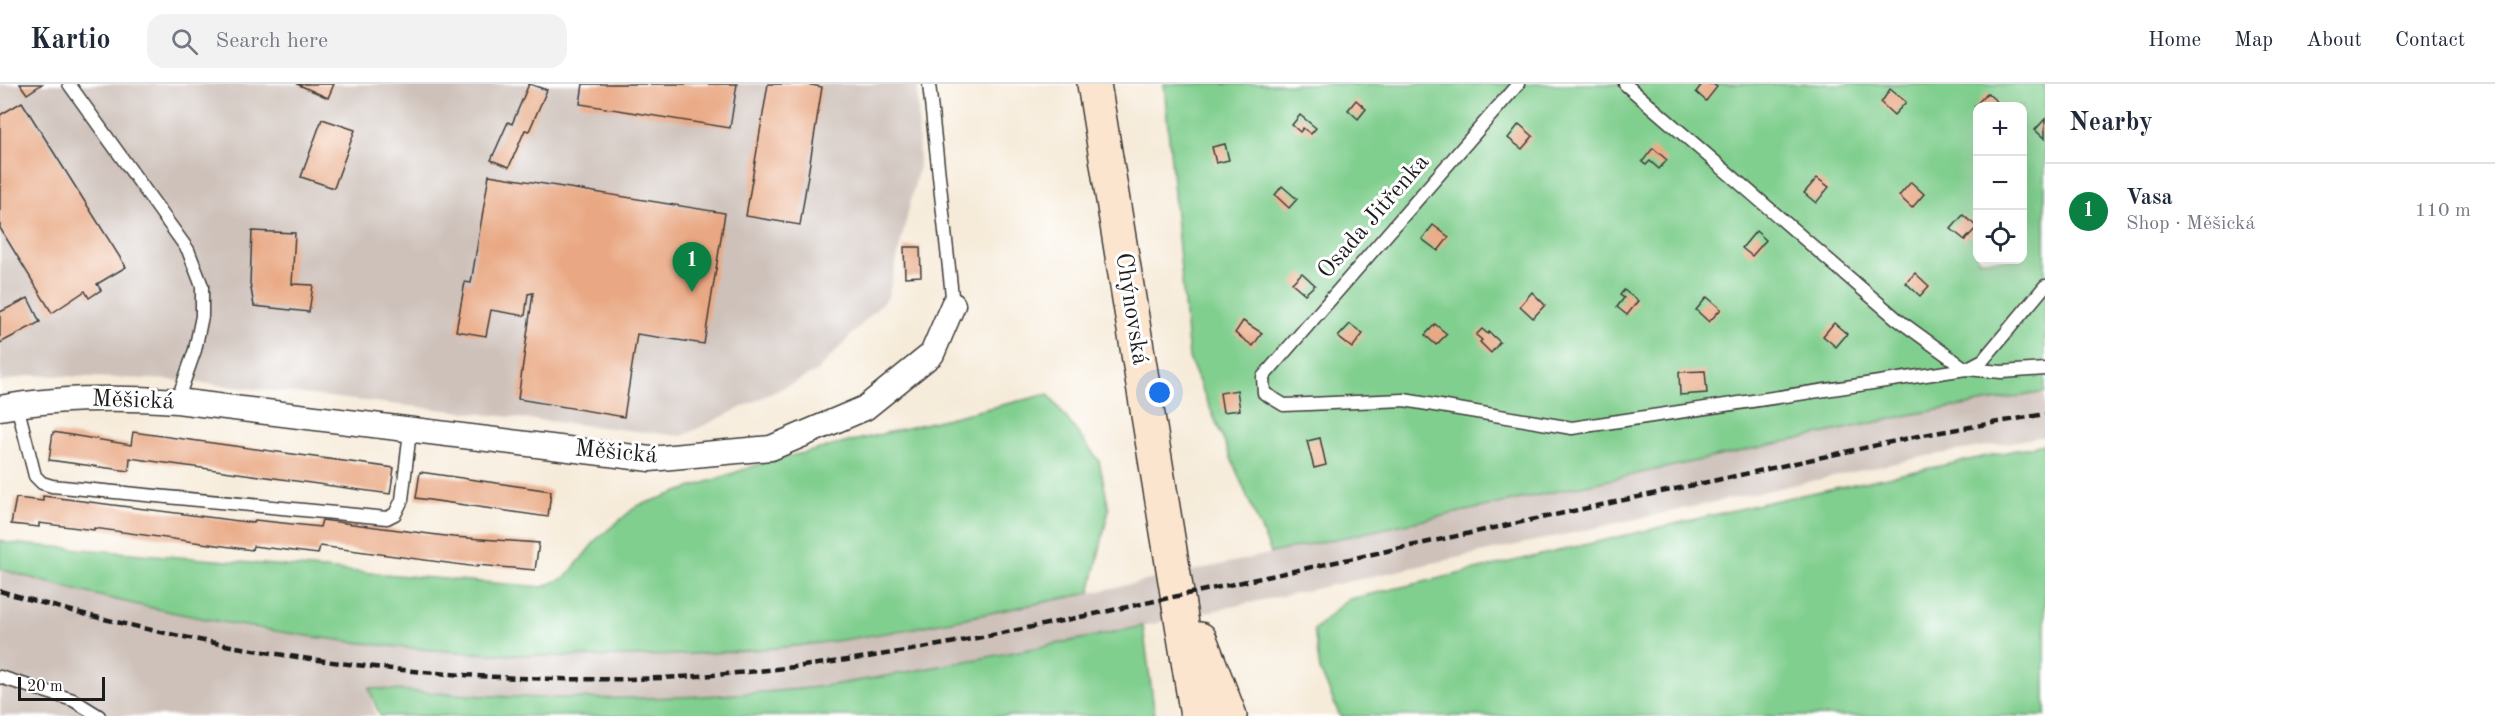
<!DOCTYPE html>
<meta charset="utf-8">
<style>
:root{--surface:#fff;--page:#f2f2f3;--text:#1f2937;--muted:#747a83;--line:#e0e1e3;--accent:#0b8043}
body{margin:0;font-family:"Old Standard TT",serif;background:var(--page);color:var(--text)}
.controls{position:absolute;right:18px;top:18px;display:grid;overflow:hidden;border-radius:12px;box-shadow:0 6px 24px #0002}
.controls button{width:54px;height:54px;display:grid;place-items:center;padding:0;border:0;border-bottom:2px solid var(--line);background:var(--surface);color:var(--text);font:30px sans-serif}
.scale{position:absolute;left:18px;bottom:15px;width:87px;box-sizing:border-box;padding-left:6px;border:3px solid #1c1c1c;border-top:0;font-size:16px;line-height:21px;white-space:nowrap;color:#1c1c1c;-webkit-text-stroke:4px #fff;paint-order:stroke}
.you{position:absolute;left:1160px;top:309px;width:21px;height:21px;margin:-15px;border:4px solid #fff;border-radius:50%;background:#1a73e8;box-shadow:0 0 0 9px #1a73e833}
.badge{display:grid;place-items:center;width:39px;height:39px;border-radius:50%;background:var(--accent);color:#fff;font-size:20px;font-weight:700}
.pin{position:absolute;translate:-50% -50px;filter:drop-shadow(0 2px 3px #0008)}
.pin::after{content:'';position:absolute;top:32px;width:21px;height:18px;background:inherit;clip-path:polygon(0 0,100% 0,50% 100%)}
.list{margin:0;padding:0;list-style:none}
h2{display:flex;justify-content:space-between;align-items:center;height:78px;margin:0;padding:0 24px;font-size:26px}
h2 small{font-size:20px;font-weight:400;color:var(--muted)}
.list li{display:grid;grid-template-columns:39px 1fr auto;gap:18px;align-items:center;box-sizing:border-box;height:96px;padding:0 24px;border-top:2px solid var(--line)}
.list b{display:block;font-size:22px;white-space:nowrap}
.list p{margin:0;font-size:20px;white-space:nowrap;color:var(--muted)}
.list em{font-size:20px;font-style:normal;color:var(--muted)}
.icon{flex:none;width:33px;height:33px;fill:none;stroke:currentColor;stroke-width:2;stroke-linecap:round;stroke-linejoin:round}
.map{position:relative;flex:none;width:2045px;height:632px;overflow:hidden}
header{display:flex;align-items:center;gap:36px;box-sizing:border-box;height:84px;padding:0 30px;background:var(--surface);border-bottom:2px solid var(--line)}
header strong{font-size:28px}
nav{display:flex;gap:33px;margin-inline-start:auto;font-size:21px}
.search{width:420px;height:54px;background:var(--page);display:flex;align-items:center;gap:15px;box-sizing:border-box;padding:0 21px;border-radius:18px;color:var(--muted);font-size:22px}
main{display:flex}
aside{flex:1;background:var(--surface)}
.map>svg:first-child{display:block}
</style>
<header>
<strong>Kartio</strong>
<div class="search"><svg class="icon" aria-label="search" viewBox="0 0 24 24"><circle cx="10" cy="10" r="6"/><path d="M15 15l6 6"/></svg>Search here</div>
<nav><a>Home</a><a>Map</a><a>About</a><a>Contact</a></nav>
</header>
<main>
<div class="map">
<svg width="2045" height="632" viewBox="0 0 2045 632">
<rect width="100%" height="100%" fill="#fff"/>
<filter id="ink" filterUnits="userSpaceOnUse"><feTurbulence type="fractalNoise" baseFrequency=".0167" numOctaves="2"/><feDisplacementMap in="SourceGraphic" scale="12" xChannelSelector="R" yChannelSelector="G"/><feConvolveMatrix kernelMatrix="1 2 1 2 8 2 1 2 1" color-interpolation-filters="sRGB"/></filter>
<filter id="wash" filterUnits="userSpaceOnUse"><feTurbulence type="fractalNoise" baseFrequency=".008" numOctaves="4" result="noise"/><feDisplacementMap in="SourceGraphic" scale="24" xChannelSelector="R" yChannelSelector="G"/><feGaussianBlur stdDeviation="1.35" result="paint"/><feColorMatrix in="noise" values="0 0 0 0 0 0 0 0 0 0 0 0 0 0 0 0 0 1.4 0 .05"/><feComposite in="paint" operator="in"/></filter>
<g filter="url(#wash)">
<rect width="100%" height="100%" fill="#f6ebd9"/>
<g fill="#cec1ba">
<path d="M0 0H918L919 82 888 213 816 288 682 352 173 296 32 291 0 298Z"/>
<path d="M2045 308V352L1923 373 1092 553 883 593 802 605 631 616 455 612 369 604 376 632H0V485L160 527 258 546 373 561 535 572 797 562 876 550 1090 509 1914 330Z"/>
</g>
<g fill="#81cf8f" stroke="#4e7656" stroke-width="1.5" fill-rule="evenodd">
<path d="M1164 0H2045V308L1914 330 1271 469 1189 274ZM1978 22H2022V176H1978Z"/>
<path d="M1048 310 1099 377 1109 425 1090 509C993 528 894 551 795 562 528 590 258 561 0 485V456L7 459 543 503 566 493 597 455 637 422 766 378Z"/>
<path d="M2045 360V632H1340L1320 586 1314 546 1346 516 1773 417Z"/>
<path d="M1143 542 1155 632H380L369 604C513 617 655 619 799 605 850 600 901 589 951 580 1015 568 1079 556 1143 542Z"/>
</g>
<g id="blocks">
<g fill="#e9a883">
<path d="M20 0H42L27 10Z"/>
<path d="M297 0H334L328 14Z"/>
<path d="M529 0 547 6 529 47 525 46 509 83 491 76 508 38 512 40Z"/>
<path d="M583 0H737L730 44 580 20Z"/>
<path d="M768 0H806L822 3 800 141 746 132Z"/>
<path d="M1702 0H1713L1717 3 1706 17 1696 8Z"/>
<path d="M1890 5 1906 18 1894 31 1881 19Z"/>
<path d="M1987 9 2000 20 1998 22H1975Z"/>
<path d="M1356 16 1366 25 1358 35 1348 26Z"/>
<path d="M22 18 126 183 97 200 101 206 89 214 85 207 52 229 0 144V31Z"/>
<path d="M1300 31 1316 44 1311 50 1303 44 1300 48 1292 41Z"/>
<path d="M322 35 355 46 334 104 301 93Z"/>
<path d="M2045 35V55L2035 46Z"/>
<path d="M1519 40 1533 52 1522 65 1508 54Z"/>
<path d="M1225 60 1229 76 1216 79 1212 63Z"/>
<path d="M1653 64 1667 76 1659 85 1650 77 1646 81 1642 78Z"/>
<path d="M489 91 725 129 704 260 637 250 624 333 518 315 533 209 528 210 525 232 491 226 486 252 456 247 465 198 471 199Z"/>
<path d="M1817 94 1829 103 1816 119 1804 109Z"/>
<path d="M1911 98 1924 110 1912 124 1899 112Z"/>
<path d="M1282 102 1297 115 1289 124 1275 111Z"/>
<path d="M1963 131 1977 143 1965 156 1951 145Z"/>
<path d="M1433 141 1449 153 1438 167 1422 155Z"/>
<path d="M252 147 295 149 292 200 313 201 309 228 254 222 250 199Z"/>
<path d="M1756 147 1766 156 1752 172 1742 164Z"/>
<path d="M904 163H920L921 192 905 193Z"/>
<path d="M1302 189 1315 201 1305 210 1292 199Z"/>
<path d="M1915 189 1929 202 1920 212 1906 199Z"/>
<path d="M1624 206 1638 217 1627 231 1617 223 1624 214 1620 211Z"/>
<path d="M1532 208 1545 221 1533 234 1520 222Z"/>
<path d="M1707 213 1721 225 1709 238 1696 226Z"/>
<path d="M28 214 40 238 0 259V228Z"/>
<path d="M1243 237 1262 249 1253 262 1235 249Z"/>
<path d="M1834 239 1847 250 1836 263 1823 252Z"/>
<path d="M1350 240 1363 250 1352 264 1338 253Z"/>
<path d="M1435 240 1447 250 1436 261 1425 251Z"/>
<path d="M1482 245 1488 250 1489 248 1500 258 1491 269 1480 258 1482 256 1476 251Z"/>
<path d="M1705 287 1707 309 1680 311 1679 288Z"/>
<path d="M1237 306 1240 326 1223 328 1220 309Z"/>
<path d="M53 348 131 361 133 348 394 384 390 410 130 374 129 387 49 376Z"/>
<path d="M1320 354 1326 381 1314 384 1307 357Z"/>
<path d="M420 388 551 407 548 433 416 414Z"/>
<path d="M43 412 254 439 255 436 320 443 322 436 453 453 539 459 535 486 477 481V483L320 462 318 470 253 462 252 466 94 444V446L39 439V443L11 440 16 414 43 417Z"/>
</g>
</g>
</g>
<g filter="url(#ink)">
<use href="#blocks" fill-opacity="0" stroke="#3d3b38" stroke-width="1.5"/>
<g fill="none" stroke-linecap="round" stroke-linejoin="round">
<g stroke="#3d3b38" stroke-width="15">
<g id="service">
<path d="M69 0 188 166 202 202V232L195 266 177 317"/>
<path d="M929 0 953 221"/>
<path d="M1518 0 1263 293 1264 309 1284 321 1404 316 1572 344 1966 285 2002 288 2045 285"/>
<path d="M1625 0 1897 235 1966 285 1983 276 2045 202"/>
<path d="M17 321 35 392 42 399 52 402 387 434 395 430 402 416 410 347"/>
<path d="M0 593 73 616 99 632"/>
</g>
</g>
<g stroke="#3d3b38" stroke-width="27">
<path id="minor" d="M0 324C59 313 118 313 177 317L650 375 771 364 865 324 932 270 953 221"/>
</g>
<g stroke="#3d3b38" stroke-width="36">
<g id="secondary">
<path d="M1094 0 1197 632"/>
<path d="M1200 555 1230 632"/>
</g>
</g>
<use href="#service" stroke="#fff" stroke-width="12"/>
<use href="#minor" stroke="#fff" stroke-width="24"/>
<use href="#secondary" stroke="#fbe5cf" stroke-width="33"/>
<path stroke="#1c1c1c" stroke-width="4.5" stroke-dasharray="9 4.5" stroke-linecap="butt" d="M0 507C204 567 415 599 629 595 835 591 1037 542 1238 499 1465 450 1692 402 1918 352L2045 330"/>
</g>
</g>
<g text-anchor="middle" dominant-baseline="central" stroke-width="6" stroke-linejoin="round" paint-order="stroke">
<g font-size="24" fill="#1c1c1c" stroke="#fff">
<text transform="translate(1374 133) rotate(-49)">Osada Jitřenka</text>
<text transform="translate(1131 225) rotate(81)">Chýnovská</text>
<text transform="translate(133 317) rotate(2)">Měšická</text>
<text transform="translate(616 369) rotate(5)">Měšická</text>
</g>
</g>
</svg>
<div class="controls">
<button>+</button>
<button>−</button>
<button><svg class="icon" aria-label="locate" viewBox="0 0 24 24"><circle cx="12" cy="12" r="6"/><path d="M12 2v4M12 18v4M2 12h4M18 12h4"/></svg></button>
</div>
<div class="scale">20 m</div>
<div class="you"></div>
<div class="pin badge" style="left:692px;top:208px">1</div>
</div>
<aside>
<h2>Nearby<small></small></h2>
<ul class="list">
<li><span class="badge">1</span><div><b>Vasa</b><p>Shop · Měšická</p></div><em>110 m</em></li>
</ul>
</aside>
</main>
